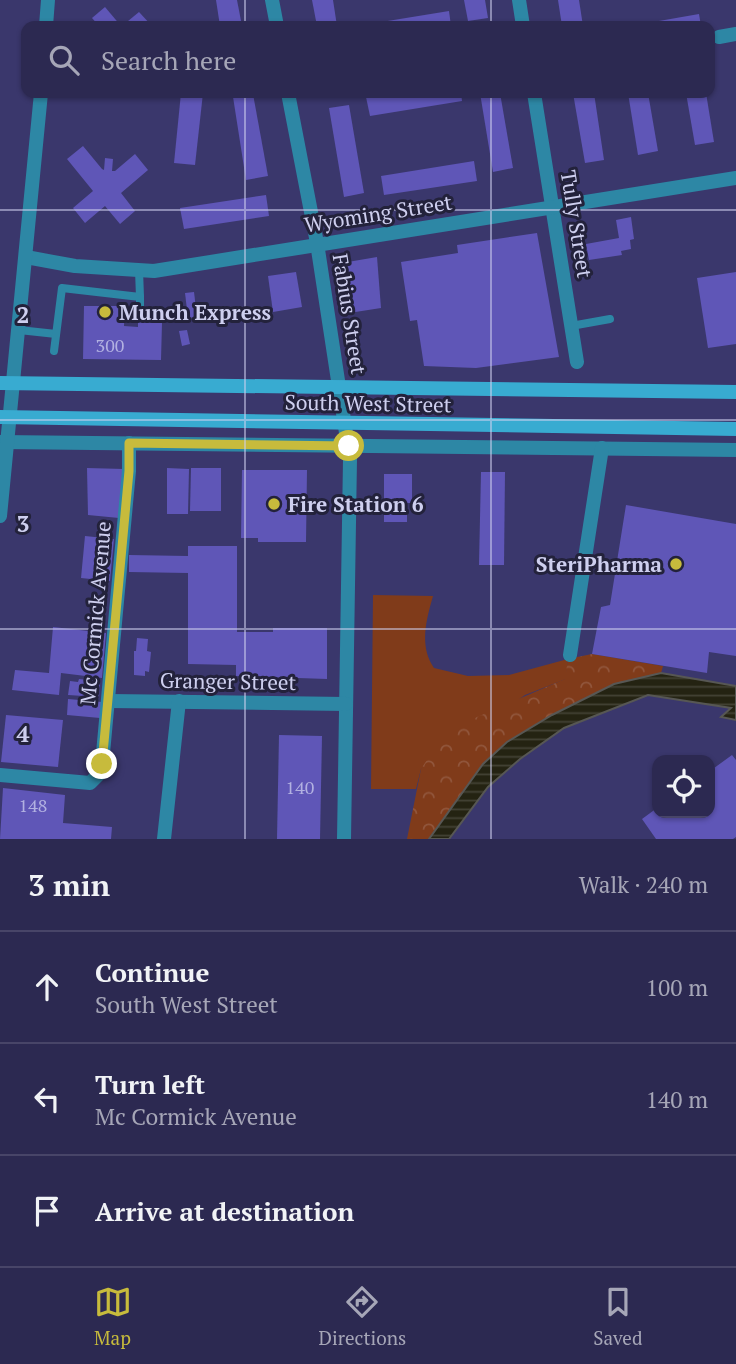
<!DOCTYPE html>
<meta charset="utf-8">
<style>
:root{--surface:#2c2951;--page:#343158;--text:#f1f3f6;--muted:#a6a6b7;--line:#484568;--accent:#c7bb3c}
body{margin:0;font-family:"PT Serif",serif;background:var(--page);color:var(--text)}
.controls{position:absolute;right:21px;bottom:21px;display:grid;overflow:hidden;border-radius:14px;box-shadow:0 2px 5px #0004}
.controls button{width:63px;height:63px;display:grid;place-items:center;padding:0;border:0;border-bottom:2px solid var(--line);background:var(--surface);color:var(--text);font:35px sans-serif}
.stop{position:absolute;width:21px;height:21px;margin:-16px;border:5px solid #c7bb3c;border-radius:50%;background:#fff}
.stop.end{background:#c7bb3c;border-color:#fff;box-shadow:0 2px 7px #0008}
.list{margin:0;padding:0;list-style:none}
h2{display:flex;justify-content:space-between;align-items:center;height:91px;margin:0;padding:0 28px;font-size:30px}
h2 small{font-size:23px;font-weight:400;color:var(--muted)}
.list li{display:grid;grid-template-columns:46px 1fr auto;gap:21px;align-items:center;box-sizing:border-box;height:112px;padding:0 28px;border-top:2px solid var(--line)}
.list b{display:block;font-size:26px;white-space:nowrap}
.list p{margin:0;font-size:23px;white-space:nowrap;color:var(--muted)}
.list em{font-size:23px;font-style:normal;color:var(--muted)}
.icon{flex:none;width:38px;height:38px;fill:none;stroke:currentColor;stroke-width:2;stroke-linecap:round;stroke-linejoin:round}
.map{position:relative;flex:none;width:736px;height:839px;overflow:hidden}
.search{position:absolute;background:var(--surface);box-shadow:0 2px 5px #0004;left:21px;right:21px;top:21px;height:77px;display:flex;align-items:center;gap:18px;box-sizing:border-box;padding:0 24px;border-radius:14px;color:var(--muted);font-size:26px}
.sheet{height:427px;background:var(--surface)}
nav{display:flex;justify-content:space-around;align-items:center;box-sizing:border-box;height:98px;border-top:2px solid var(--line);background:var(--surface);font-size:19px;color:var(--muted)}
nav a{display:grid;justify-items:center;gap:4px}
nav .on{color:var(--accent)}
.map>svg:first-child{display:block}
</style>
<div class="map">
<svg width="736" height="839" viewBox="0 0 736 839">
<defs>
<pattern id="forest-crowns" width="20" height="18" patternUnits="userSpaceOnUse" patternTransform="scale(1.75)"><rect width="20" height="18" fill="#803b1a"/><path d="M2 6a3 3 0 1 1 6 0M12 15a3 3 0 1 1 6 0" fill="none" stroke="#91563c"/></pattern>
<pattern id="water-rules" width="6" height="5" patternUnits="userSpaceOnUse" patternTransform="scale(1.75)"><rect width="6" height="5" fill="#242312"/><path d="M0 2.5h6" fill="none" stroke="#434235"/></pattern>
</defs>
<rect width="100%" height="100%" fill="#3a376c"/>
<path fill="#803b1a" d="M373 595 433 596C426 621 419 646 434 668L468 676 509 675 568 659 566 679 525 695 421 769 416 789H371Z"/>
<path fill="url(#forest-crowns)" d="M592 654 663 666 661 673 613 684 483 764 429 839H407L421 769 443 736 477 717 565 679 568 659Z"/>
<path fill="url(#water-rules)" stroke="#575754" stroke-width="2" d="M661 673 736 686V720L721 717 731 708 648 695 564 728 520 759 488 787 449 839H429L483 764 507 742 552 715 614 684Z"/>
<g fill="#5f56b7">
<path d="M216 0H237L242 26H220Z"/>
<path d="M312 0H333L337 26H317Z"/>
<path d="M464 0H485L488 18 468 21Z"/>
<path d="M558 0H579L583 26H562Z"/>
<path d="M105 7 121 26H99L92 18Z"/>
<path d="M449 11 451 26H363V25Z"/>
<path d="M139 12 152 26H122Z"/>
<path d="M699 14 701 26H636V25Z"/>
<path d="M181 93H203L195 165 174 163Z"/>
<path d="M391 93H461L462 101 370 116 366 97Z"/>
<path d="M480 93H500L513 168 493 172Z"/>
<path d="M573 93H594L604 160 585 163Z"/>
<path d="M628 93H648L658 151 638 155Z"/>
<path d="M686 93H706L714 142 695 145Z"/>
<path d="M253 94 268 176 246 180 233 97Z"/>
<path d="M349 105 364 193 344 197 329 108Z"/>
<path d="M83 146 102 169 104 170 105 158 113 159 112 171H115L135 154 148 170 121 193 135 211 120 224 105 206 85 223 73 208 93 191 67 159Z"/>
<path d="M474 161 477 181 384 195 381 176Z"/>
<path d="M266 195 269 216 184 229 180 208Z"/>
<path d="M631 217 634 239 630 240 631 249 621 251 622 255 589 260 586 244 619 238 616 220Z"/>
<path d="M537 233 559 357 476 368 424 366 417 320 410 321 401 262 458 253 457 245Z"/>
<path d="M377 257 381 308 349 313 342 263Z"/>
<path d="M296 272 302 307 273 312 268 276Z"/>
<path d="M736 272V344L708 348 697 278Z"/>
<path d="M194 292 197 317 188 318 185 293Z"/>
<path d="M84 306H125L124 326 138 327V322L162 323 161 360 83 359Z"/>
<path d="M187 330 190 344 182 346 179 331Z"/>
<path d="M87 468 124 469 119 518 88 515Z"/>
<path d="M167 468 189 469 188 514H167Z"/>
<path d="M191 468H221V511H190Z"/>
<path d="M242 470H307L306 542H258V538H241Z"/>
<path d="M481 472H505L504 565H479Z"/>
<path d="M384 474H412V503H407V522H384Z"/>
<path d="M626 505 736 524V656L709 652 707 673 592 654 601 607 610 605Z"/>
<path d="M85 536 114 539 110 581 81 578Z"/>
<path d="M188 546H237V632H273V628H327V679L236 676V665L188 664V573L129 572V555L188 556Z"/>
<path d="M53 627 106 633 102 678 61 673 59 695 12 690 15 670 49 673Z"/>
<path d="M137 638 148 639 147 651 151 652 149 672 145 671V676L134 675V651H136Z"/>
<path d="M79 679 100 681 99 697 68 695 70 681 78 682Z"/>
<path d="M68 699 102 702 100 718 67 715Z"/>
<path d="M6 715 63 720 58 767 1 762Z"/>
<path d="M279 735 322 736 320 839H277Z"/>
<path d="M732 755 736 760V837L733 839H656L642 819 657 808V813H710V771Z"/>
<path d="M3 788 65 795 63 823 112 827 111 839H0Z"/>
</g>
<g fill="none" stroke-linecap="round" stroke-linejoin="round">
<g stroke="#2d87a5" stroke-width="8">
<path d="M140 317V297"/>
<path d="M571 326 610 319"/>
<path d="M19 330 56 334"/>
<path d="M54 351 62 288 140 297 139 270"/>
</g>
<g stroke="#2d87a5" stroke-width="14">
<path d="M272 0 277 26"/>
<path d="M519 0 523 26"/>
<path d="M46 26 48 0"/>
<path d="M719 37 736 34"/>
<path d="M288 93 317 243 350 459 344 839"/>
<path d="M534 93 577 362"/>
<path d="M26 257 75 266 154 271 736 178"/>
<path d="M0 442 736 450"/>
<path d="M0 516 41 93"/>
<path d="M570 655 602 448"/>
<path d="M109 701 346 704"/>
<path d="M0 775 90 783 100 773 102 764 129 471V443"/>
<path d="M164 839 179 701"/>
</g>
<g stroke="#38abd1" stroke-width="14">
<path d="M0 383 736 392"/>
<path d="M0 417 736 429"/>
</g>
</g>
<g fill="none" stroke-linecap="round" stroke-linejoin="round">
<path stroke="#c7bb3c" stroke-width="9" d="M102 764 129 471V443L349 446"/>
</g>
<path fill="none" stroke="#cecfef" stroke-width="2" stroke-opacity="0.55" d="M245 0V26M491 0V26M245 93V839M491 93V839M0 210H736M0 420H736M0 629H736"/>
<g fill="#c7bb3c" stroke="#23223b" stroke-width="2.5">
<circle cx="105" cy="312" r="7"/>
<circle cx="274" cy="504" r="7"/>
<circle cx="676" cy="564" r="7"/>
</g>
<g text-anchor="middle" dominant-baseline="central" stroke-width="6" stroke-linejoin="round" paint-order="stroke">
<g font-size="18" fill="#b2b1e1">
<text x="110" y="345">300</text>
<text x="300" y="787">140</text>
<text x="33" y="805">148</text>
</g>
<g font-size="21" fill="#cecfef" stroke="#23223b">
<text transform="translate(378 213) rotate(-9)">Wyoming Street</text>
<text transform="translate(577 224) rotate(81)">Tully Street</text>
<text transform="translate(350 314) rotate(81)">Fabius Street</text>
<text transform="translate(368 403) rotate(1)">South West Street</text>
<text transform="translate(95 613) rotate(-85)">Mc Cormick Avenue</text>
<text transform="translate(228 681) rotate(1)">Granger Street</text>
</g>
<g font-size="21" font-weight="bold" fill="#cecfef" stroke="#23223b" text-anchor="start">
<text x="119" y="312">Munch Express</text>
<text x="288" y="504">Fire Station 6</text>
<text x="662" y="564" text-anchor="end">SteriPharma</text>
</g>
</g>
<g font-size="23" text-anchor="middle" font-weight="bold" fill="#cecfef" stroke="#23223b" stroke-width="6" stroke-linejoin="round" paint-order="stroke">
<text x="23" y="323">2</text>
<text x="23" y="532">3</text>
<text x="23" y="742">4</text>
</g>
</svg>
<div class="controls">
<button><svg class="icon" aria-label="locate" viewBox="0 0 24 24"><circle cx="12" cy="12" r="6"/><path d="M12 2v4M12 18v4M2 12h4M18 12h4"/></svg></button>
</div>
<div class="stop" style="left:349px;top:446px"></div>
<div class="stop end" style="left:102px;top:764px"></div>
<div class="search"><svg class="icon" aria-label="search" viewBox="0 0 24 24"><circle cx="10" cy="10" r="6"/><path d="M15 15l6 6"/></svg>Search here</div>
</div>
<section class="sheet">
<h2>3 min<small>Walk · 240 m</small></h2>
<ul class="list">
<li><svg class="icon" aria-label="ahead" viewBox="0 0 24 24"><path d="M12 20V5M6 11l6-6 6 6"/></svg><div><b>Continue</b><p>South West Street</p></div><em>100 m</em></li>
<li><svg class="icon" aria-label="left" viewBox="0 0 24 24"><path d="M17 20v-9H6M10 6l-5 5 5 5"/></svg><div><b>Turn left</b><p>Mc Cormick Avenue</p></div><em>140 m</em></li>
<li><svg class="icon" aria-label="arrive" viewBox="0 0 24 24"><path d="M6 21V4h12l-3 4 3 4H6"/></svg><div><b>Arrive at destination</b></div></li>
</ul>
</section>
<nav>
<a class="on"><svg class="icon" aria-label="map" viewBox="0 0 24 24"><path d="M3 6l6-2 6 2 6-2v14l-6 2-6-2-6 2zM9 4v14M15 6v14"/></svg>Map</a>
<a><svg class="icon" aria-label="directions" viewBox="0 0 24 24"><path d="M12 3l9 9-9 9-9-9zM9 14v-3h6M13 9l2 2-2 2"/></svg>Directions</a>
<a><svg class="icon" aria-label="saved" viewBox="0 0 24 24"><path d="M7 4h10v16l-5-4-5 4z"/></svg>Saved</a>
</nav>
